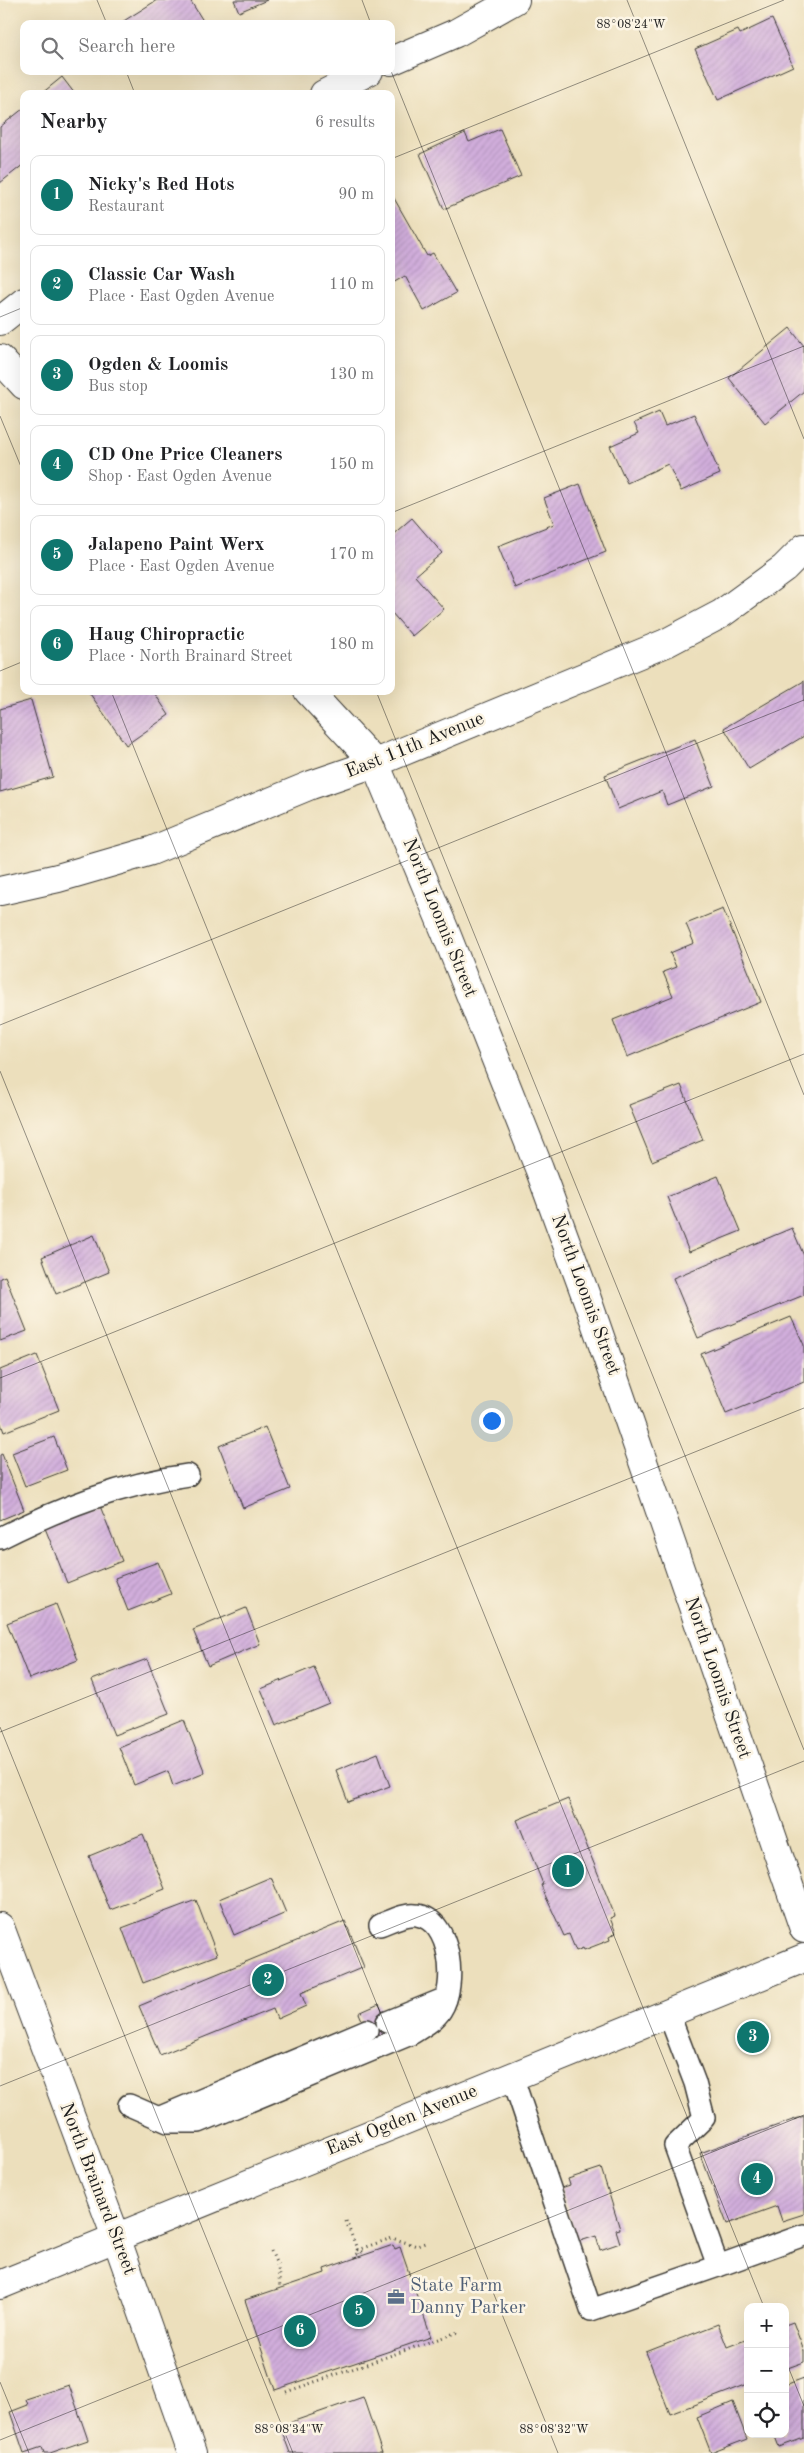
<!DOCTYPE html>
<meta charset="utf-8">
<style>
:root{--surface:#fff;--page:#f2f2f2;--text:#202124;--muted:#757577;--line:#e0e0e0;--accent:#0f766e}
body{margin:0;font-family:"Old Standard TT",serif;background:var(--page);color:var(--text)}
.controls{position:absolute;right:15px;bottom:15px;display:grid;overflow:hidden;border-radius:10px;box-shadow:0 5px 20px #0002}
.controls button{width:45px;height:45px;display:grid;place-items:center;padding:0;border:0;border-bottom:1px solid var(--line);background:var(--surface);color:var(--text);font:25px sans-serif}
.you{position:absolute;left:491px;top:1420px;width:18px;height:18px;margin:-12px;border:4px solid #fff;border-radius:50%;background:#1a73e8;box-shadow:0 0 0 8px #1a73e833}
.badge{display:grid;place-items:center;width:32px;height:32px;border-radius:50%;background:var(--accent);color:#fff;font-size:16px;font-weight:700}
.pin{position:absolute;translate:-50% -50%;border:2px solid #fff;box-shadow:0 1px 5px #0006}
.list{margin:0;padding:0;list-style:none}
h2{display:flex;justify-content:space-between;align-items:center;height:65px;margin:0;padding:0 20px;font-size:21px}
h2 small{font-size:16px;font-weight:400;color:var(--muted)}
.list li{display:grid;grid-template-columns:32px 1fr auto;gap:15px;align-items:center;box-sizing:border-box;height:80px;margin:0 10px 10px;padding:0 10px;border:1px solid var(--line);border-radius:10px}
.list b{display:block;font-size:19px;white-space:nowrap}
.list p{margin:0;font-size:16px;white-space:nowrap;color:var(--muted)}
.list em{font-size:16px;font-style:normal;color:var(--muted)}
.icon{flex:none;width:28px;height:28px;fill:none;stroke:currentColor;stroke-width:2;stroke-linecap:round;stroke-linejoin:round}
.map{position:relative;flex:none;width:804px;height:2453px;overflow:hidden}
.search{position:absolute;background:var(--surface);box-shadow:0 5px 20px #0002;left:20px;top:20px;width:375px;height:55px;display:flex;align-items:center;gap:12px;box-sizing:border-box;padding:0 18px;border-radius:10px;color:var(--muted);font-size:19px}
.panel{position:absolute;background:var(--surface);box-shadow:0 5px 20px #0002;left:20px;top:90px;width:375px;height:605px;border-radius:10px}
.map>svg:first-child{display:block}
</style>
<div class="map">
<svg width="804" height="2453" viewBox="0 0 804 2453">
<defs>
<pattern id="building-hatch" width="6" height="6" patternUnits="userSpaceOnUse" patternTransform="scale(1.25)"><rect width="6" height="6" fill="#d1aedc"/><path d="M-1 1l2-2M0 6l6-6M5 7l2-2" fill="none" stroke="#b395bc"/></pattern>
</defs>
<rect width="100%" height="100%" fill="#fcf5e5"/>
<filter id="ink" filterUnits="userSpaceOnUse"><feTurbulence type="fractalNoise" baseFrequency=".02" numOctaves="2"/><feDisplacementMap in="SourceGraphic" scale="10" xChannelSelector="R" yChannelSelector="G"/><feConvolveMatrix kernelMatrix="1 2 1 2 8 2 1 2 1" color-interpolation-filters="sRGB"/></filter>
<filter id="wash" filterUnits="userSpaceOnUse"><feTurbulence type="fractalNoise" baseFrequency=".0096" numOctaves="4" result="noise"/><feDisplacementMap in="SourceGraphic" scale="20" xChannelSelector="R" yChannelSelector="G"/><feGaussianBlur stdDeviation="1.12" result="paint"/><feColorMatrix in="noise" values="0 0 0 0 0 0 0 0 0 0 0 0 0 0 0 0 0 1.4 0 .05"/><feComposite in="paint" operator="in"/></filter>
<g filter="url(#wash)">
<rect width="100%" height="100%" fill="#ecdfbc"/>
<g id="blocks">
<g fill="url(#building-hatch)">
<path d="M157 0H190L205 24H119Z"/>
<path d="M234 0H267L239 12Z"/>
<path d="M772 19 793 66 718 100 695 49 738 30 740 34Z"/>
<path d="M62 77 75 94H41Z"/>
<path d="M24 108V164L0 183V127Z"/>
<path d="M500 129 521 176 444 209 420 154 465 133 469 142Z"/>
<path d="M391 193 427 256 433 253 456 293 424 311 405 276 391 284Z"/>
<path d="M790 328 804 346V391L765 423 729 378Z"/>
<path d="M659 412 665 426 694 414 720 474 681 491 668 464 627 483 610 446 639 433 634 423Z"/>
<path d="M580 484 606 552 515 588 498 546 554 524 544 498Z"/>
<path d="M412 518 442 553 415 576 444 609 412 636 391 612V536Z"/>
<path d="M804 681V736L749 769 724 728Z"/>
<path d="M88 691H153L169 715 126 745Z"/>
<path d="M31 700 53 777 0 792V709Z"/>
<path d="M695 739 714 786 667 805 662 791 618 809 605 775Z"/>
<path d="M723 909 761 1002 627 1057 613 1020 673 996 663 972 676 967 670 953 694 943 686 924Z"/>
<path d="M681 1085 703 1140 652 1161 629 1105Z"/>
<path d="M718 1176 741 1231 689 1252 667 1197Z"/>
<path d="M792 1228 804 1256V1295L698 1338 673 1278Z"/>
<path d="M94 1235 109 1272 56 1294 42 1257Z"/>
<path d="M5 1276 27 1331 0 1341V1278Z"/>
<path d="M791 1317 804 1345V1382L726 1414 701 1354Z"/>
<path d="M37 1355 59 1410 4 1432 0 1421V1370Z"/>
<path d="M265 1427 290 1489 243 1508 219 1446Z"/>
<path d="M54 1437 67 1470 25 1486 12 1453Z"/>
<path d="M2 1454 24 1510 0 1520V1455Z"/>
<path d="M100 1506 122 1561 67 1583 45 1528Z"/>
<path d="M158 1562 171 1594 128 1611 115 1578Z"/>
<path d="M56 1604 78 1660 29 1679 7 1623Z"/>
<path d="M246 1608 260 1644 208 1666 193 1630Z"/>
<path d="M147 1659 169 1714 114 1735 92 1680Z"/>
<path d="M314 1667 329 1703 276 1725 261 1689Z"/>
<path d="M184 1720 205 1773 173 1786 168 1771 134 1785 119 1747Z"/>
<path d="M378 1753 390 1786 348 1802 336 1770Z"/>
<path d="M568 1799 615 1916 610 1918 616 1933 609 1937 610 1940 584 1950 583 1948 576 1951 569 1934 564 1936 545 1895 541 1885 543 1884 517 1820Z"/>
<path d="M143 1834 165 1889 110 1910 89 1856Z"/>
<path d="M271 1877 286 1913 234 1935 219 1899Z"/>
<path d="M196 1900 217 1955 143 1983 122 1928Z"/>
<path d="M345 1921 364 1967 301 1993 306 2006 277 2019 273 2009 160 2055 139 2006Z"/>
<path d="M379 2004 394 2037 373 2046 359 2013Z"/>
<path d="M804 2116V2214L782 2221 777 2206 727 2224 700 2153Z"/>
<path d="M601 2168 620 2229 616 2230 620 2243 600 2250 596 2236 577 2242 561 2188 570 2185 568 2179Z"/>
<path d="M393 2245 395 2249 400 2247 431 2337 275 2390 245 2300 325 2273 324 2269Z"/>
<path d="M793 2322 804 2351V2362L785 2369V2325Z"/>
<path d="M718 2324 727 2347 748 2339V2384L670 2414 646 2352Z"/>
<path d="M804 2378V2438L779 2447 774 2434H785V2385Z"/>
<path d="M69 2385 88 2440 50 2453H44L42 2447 24 2453 10 2412 28 2405 26 2399Z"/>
<path d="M363 2397 382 2453H290L280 2426Z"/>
<path d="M733 2402 747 2439 711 2453 697 2417Z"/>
</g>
</g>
</g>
<g filter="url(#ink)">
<use href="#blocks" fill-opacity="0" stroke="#3b3934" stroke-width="1"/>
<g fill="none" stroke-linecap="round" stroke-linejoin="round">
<g stroke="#3b3934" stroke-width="24">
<g id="lane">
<path d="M0 1538C60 1508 121 1484 188 1475"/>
<path d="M668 2012 695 2083 704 2118 675 2146 718 2266 804 2235"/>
<path d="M387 2022 446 1998"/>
<path d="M512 2076 591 2310 718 2266"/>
<path d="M129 2105 168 2122H199L411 2034C422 2027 434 2021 441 2010 457 1986 452 1920 417 1915 405 1913 391 1921 380 1925"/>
<path d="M158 2118 367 2030"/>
</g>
</g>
<g stroke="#3b3934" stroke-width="30">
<g id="street">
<path d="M391 61 456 33 515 0"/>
<path d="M324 94 369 71"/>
<path d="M0 321 24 302"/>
<path d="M0 359 24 385"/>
<path d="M308 691 375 763 445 931 539 1168 587 1299 804 1929"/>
<path d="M0 891 58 878 151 851 311 785 375 763 666 643 721 614 784 568 804 548"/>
<path d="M0 1927 116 2237 192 2453"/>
</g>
</g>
<g stroke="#3b3934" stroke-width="30">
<path id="primary" d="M0 2285 804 1958"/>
</g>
<g stroke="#3b3934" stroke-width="3" stroke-dasharray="1 4" stroke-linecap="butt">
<path d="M346 2221 359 2254"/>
<path d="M357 2250 392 2238 417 2246 425 2243"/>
<path d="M271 2251 278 2267 280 2288"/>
<path d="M356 2258 355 2255 362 2252 363 2256"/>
<path d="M286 2392 458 2332"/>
</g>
<use href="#lane" stroke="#fff" stroke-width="21"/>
<use href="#street" stroke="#fff" stroke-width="28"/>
<use href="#primary" stroke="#fff" stroke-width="28"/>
</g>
</g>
<path fill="none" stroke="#1c1c1c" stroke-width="1" stroke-opacity="0.45" d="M97 0 107 24M362 0 371 24M627 0 804 439M126 71 135 94M391 71 804 1095M391 159 784 0M0 317 24 307M0 416 24 474M391 513 804 346M0 671 24 661M111 691 764 2307M376 691 804 1750M0 1025 804 700M0 1071 558 2453M0 1378 804 1054M0 1727 293 2453M0 1732 804 1408M0 2086 804 1761M785 2359 804 2406M0 2382 29 2453M0 2440 804 2115"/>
<defs>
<g id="office-bare" transform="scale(1.35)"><path d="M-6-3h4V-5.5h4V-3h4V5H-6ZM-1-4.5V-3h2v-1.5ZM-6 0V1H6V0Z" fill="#5c6f8a" stroke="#fcf5e5" stroke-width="2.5" paint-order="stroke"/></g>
</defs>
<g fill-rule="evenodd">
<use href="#office-bare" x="396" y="2297"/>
</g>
<g text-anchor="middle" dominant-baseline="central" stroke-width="5" stroke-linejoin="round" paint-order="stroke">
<g font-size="19" fill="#1c1c1c" stroke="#fcf5e5">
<text transform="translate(415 746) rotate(-22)">East 11th Avenue</text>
<text transform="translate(439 918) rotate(68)">North Loomis Street</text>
<text transform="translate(585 1295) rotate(70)">North Loomis Street</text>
<text transform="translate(717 1678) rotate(71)">North Loomis Street</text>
<text transform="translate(402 2121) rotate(-22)">East Ogden Avenue</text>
<text transform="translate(97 2189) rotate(69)">North Brainard Street</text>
</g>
<g font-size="19" fill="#4e5e75" stroke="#fcf5e5" text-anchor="start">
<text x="410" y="2286">State Farm<tspan x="410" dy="22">Danny Parker</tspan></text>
</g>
</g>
<g font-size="12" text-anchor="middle" fill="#1c1c1c" stroke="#fcf5e5" stroke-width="5" stroke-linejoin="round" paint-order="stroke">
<text x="631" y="28">88°08'24"W</text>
<text x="289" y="2433">88°08'34"W</text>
<text x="554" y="2433">88°08'32"W</text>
</g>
</svg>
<div class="controls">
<button>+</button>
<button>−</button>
<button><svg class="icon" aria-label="locate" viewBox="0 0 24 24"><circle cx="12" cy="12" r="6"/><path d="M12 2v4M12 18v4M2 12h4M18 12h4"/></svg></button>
</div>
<div class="you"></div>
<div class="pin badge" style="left:568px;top:1871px">1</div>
<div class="pin badge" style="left:268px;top:1980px">2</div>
<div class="pin badge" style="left:753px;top:2037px">3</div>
<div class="pin badge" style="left:757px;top:2179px">4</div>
<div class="pin badge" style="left:359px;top:2311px">5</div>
<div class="pin badge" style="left:300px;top:2331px">6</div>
<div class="search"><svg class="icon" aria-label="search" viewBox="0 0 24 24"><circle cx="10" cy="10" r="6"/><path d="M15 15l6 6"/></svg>Search here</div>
<section class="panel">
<h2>Nearby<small>6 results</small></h2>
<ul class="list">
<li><span class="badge">1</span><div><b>Nicky's Red Hots</b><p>Restaurant</p></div><em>90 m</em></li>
<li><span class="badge">2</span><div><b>Classic Car Wash</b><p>Place · East Ogden Avenue</p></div><em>110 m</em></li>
<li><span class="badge">3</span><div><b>Ogden &amp; Loomis</b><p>Bus stop</p></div><em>130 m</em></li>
<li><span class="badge">4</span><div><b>CD One Price Cleaners</b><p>Shop · East Ogden Avenue</p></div><em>150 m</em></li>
<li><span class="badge">5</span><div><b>Jalapeno Paint Werx</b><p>Place · East Ogden Avenue</p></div><em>170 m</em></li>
<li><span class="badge">6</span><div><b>Haug Chiropractic</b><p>Place · North Brainard Street</p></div><em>180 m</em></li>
</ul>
</section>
</div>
